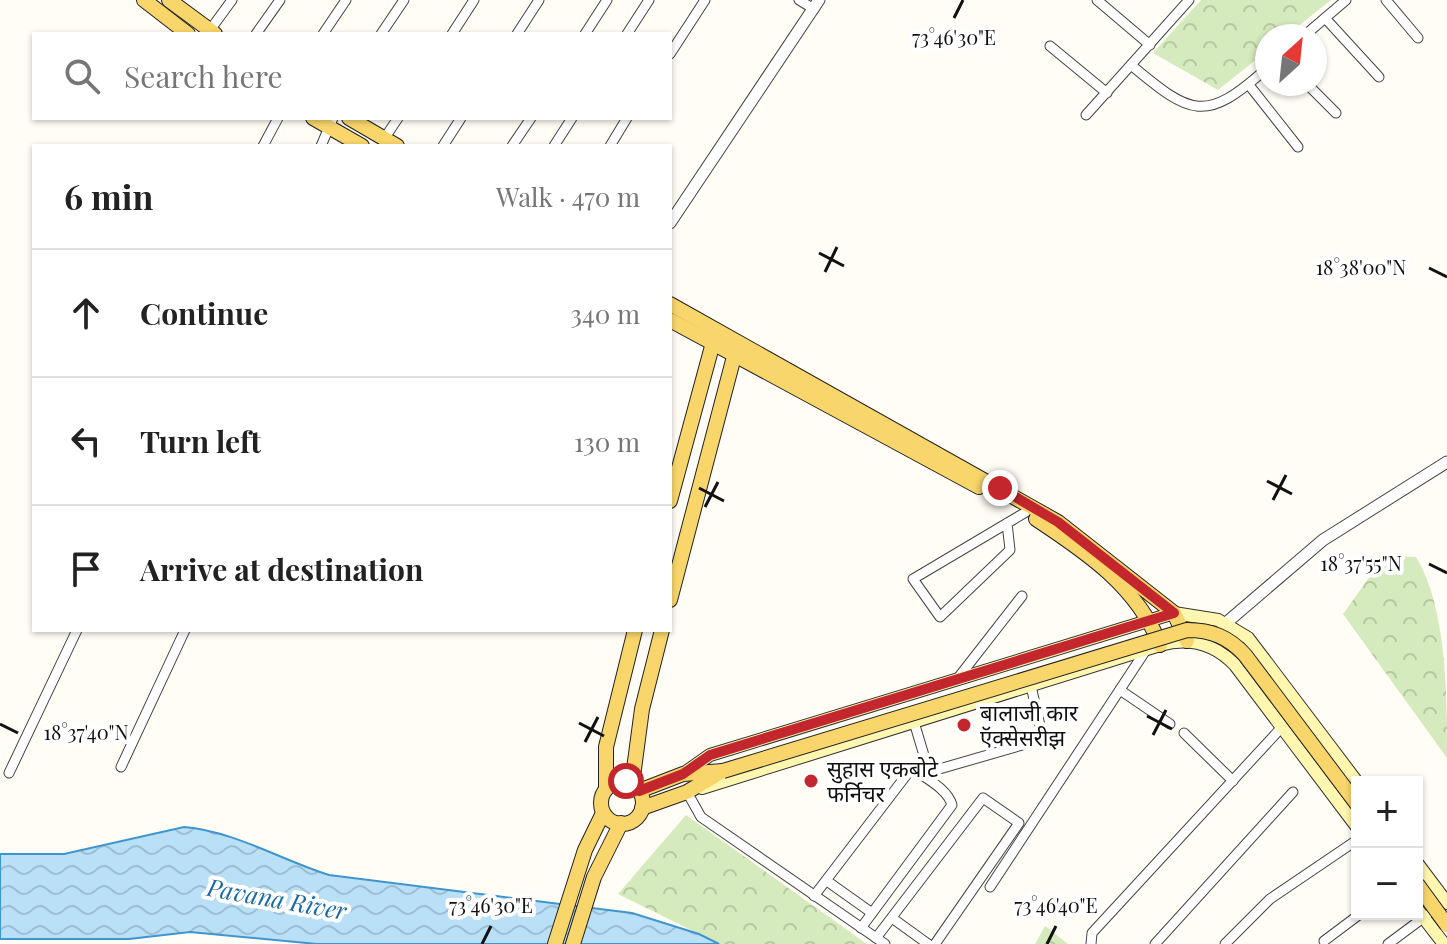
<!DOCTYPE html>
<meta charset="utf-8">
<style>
:root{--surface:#fff;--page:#f2f2f2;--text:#222;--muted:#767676;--line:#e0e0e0}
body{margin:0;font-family:"Playfair Display","Noto Sans Devanagari",serif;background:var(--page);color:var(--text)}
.controls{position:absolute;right:24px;bottom:24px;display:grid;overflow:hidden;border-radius:0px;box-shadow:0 2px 6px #0004}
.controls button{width:72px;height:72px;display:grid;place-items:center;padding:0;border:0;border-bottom:2px solid var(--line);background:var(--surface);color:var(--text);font:40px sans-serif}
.compass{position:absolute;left:1255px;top:24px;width:72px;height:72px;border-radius:50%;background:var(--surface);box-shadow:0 2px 6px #0004;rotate:27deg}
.stop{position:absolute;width:24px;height:24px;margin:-18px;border:6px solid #c4262e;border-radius:50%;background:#fff}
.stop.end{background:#c4262e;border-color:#fff;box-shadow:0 2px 8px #0008}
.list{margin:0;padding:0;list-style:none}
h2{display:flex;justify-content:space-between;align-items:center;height:104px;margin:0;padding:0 32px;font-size:34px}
h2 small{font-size:26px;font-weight:400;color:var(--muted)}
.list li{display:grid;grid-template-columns:52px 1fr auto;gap:24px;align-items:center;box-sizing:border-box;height:128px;padding:0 32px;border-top:2px solid var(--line)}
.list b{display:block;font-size:30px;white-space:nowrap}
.list em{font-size:26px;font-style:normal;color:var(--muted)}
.icon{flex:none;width:44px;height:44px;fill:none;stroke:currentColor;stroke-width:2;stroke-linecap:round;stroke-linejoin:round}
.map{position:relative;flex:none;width:1447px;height:944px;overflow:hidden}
.search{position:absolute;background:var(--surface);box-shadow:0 2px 6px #0004;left:32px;top:32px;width:640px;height:88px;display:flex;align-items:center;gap:20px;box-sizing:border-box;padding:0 28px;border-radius:0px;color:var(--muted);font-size:30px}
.panel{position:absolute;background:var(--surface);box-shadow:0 2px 6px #0004;left:32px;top:144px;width:640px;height:488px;border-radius:0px}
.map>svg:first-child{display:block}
</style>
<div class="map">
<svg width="1447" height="944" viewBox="0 0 1447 944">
<defs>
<pattern id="park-crowns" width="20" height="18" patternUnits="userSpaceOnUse" patternTransform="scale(2)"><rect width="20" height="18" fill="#d5ebbd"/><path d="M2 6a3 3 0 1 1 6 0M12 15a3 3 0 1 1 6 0" fill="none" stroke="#b6c8a1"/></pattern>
<pattern id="water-waves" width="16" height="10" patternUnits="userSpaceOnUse" patternTransform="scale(2)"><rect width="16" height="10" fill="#b9e0f7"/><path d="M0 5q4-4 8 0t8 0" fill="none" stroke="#9ebfd3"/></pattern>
</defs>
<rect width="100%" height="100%" fill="#fffdf5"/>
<g fill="url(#park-crowns)">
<path d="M1201 0H1331L1286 36H1267V51L1218 90 1153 53Z"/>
<path d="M1400 556 1416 557C1447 607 1447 698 1447 758L1343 614 1368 579Z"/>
<path d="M686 815 867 944H719L618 894Z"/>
<path d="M1045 926 1068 944H1035Z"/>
</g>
<path fill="url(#water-waves)" stroke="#3f96cf" stroke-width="2" d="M184 827C234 831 281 860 329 875L632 913 699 934 719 944H317L190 932 129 939H0V854H64Z"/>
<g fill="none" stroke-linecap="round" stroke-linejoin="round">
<g stroke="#444" stroke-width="11">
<g id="minor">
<path d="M799 0 814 9"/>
<path d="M1097 0 1150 45"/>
<path d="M1386 0 1418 38"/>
<path d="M1325 18 1379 77"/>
<path d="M210 30 232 0"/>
<path d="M256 34 280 0"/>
<path d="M323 34 346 0"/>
<path d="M381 34 404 0"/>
<path d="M452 34 474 0"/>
<path d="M517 34 539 0"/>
<path d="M585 34 607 0"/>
<path d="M627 34 649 0"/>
<path d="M1304 36 1346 0"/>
<path d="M1050 46 1107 93"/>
<path d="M670 54 705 0"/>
<path d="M1131 65C1191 115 1205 124 1267 68"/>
<path d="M1307 84 1336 113"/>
<path d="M1249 85 1298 147"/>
<path d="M1086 115 1189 0"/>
<path d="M384 139 398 118"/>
<path d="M263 146 278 118"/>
<path d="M321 146 333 118"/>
<path d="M443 146 461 118"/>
<path d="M512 146 531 118"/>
<path d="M554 146 572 118"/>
<path d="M610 146 627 118"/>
<path d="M1007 523 1010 550 940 617 913 579 1026 512"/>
<path d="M958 678 1022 596"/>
<path d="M1120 690 1170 724"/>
<path d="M914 722 929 772 1043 739 1031 686"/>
<path d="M1184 733 1233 781"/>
<path d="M121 767 185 630"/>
<path d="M9 773 77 630"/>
<path d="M687 792 701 817 885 944"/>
<path d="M827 881 872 913"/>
<path d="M990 887 1146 650"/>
<path d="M814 896 908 773 916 771C929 780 948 790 952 805L861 928"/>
<path d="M892 918 928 944"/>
<path d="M876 938 983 798 1019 823 935 944"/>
<path d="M1324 941 1360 914"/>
<path d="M1091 944 1092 933 1282 727"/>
<path d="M1155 944 1293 792"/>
<path d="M1225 944 1270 899 1357 840"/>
<path d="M1388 944 1427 915"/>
</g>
</g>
<g stroke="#444" stroke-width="13">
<g id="tertiary">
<path d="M670 223 819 0"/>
<path d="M1223 630 1226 623 1323 540 1447 462"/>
</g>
</g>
<g stroke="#333" stroke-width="14">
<g id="secondary">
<path d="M683 774 710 755 1174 613 1218 620 1248 638 1357 782"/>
<path d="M702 788 1160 645C1188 637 1214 643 1235 665L1357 827"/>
<path d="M1417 863 1447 903"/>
<path d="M1417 909 1444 944"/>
</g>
</g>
<g stroke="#222" stroke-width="16">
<g id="primary">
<path d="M144 0 188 34"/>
<path d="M169 0 215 34"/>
<path d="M313 118 362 146"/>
<path d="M349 118 397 146"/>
<path d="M670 304 1058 522 1174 613 1187 641"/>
<path d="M670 320 979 487"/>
<path d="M670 501 714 339"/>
<path d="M1036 519C1086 552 1138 587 1160 645"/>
<path d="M670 600 736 349"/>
<circle cx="622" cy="803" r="21"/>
<path d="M632 784 642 709 662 630"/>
<path d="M606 788V747L635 630"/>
<path d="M639 791 683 774 723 771"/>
<path d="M642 808 687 792 723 771"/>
<path d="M555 944 585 850 603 813"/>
<path d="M573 944 594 877 621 823"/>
</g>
</g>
<use href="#minor" stroke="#fff" stroke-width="9"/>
<use href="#tertiary" stroke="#fff" stroke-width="11"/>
<use href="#secondary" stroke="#fff6b0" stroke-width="12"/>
<use href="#primary" stroke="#f9d66b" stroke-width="14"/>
<g stroke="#222" stroke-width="16" stroke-linecap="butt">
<g id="primary-bridge">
<path d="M723 771 1187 630C1211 630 1229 637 1245 655L1357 804"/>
<path d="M1417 884 1447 925"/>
</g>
</g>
<use href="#primary-bridge" stroke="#f9d66b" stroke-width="14"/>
</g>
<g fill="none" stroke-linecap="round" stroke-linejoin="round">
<path stroke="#c4262e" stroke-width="10" d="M626 781 639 791 683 774 710 755 1174 613 1058 522 1000 488"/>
</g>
<path fill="none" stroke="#111" stroke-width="3" d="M954 18 963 0M819 253 844 266M1429 268 1447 277M825 272 837 247M1267 481 1292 494M699 488 724 501M1273 500 1286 475M705 507 718 482M1429 564 1447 573M1147 716 1172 729M579 723 604 736M0 724 18 733M1153 735 1166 710M585 742 598 717M482 944 491 926M1047 944 1056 926"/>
<g fill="#c4262e" stroke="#fff" stroke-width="3">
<circle cx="964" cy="725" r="8"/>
<circle cx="811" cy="781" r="8"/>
</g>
<g text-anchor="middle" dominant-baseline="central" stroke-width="8" stroke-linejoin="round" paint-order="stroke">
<g font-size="22" fill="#111" stroke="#fff" text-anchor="start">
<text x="980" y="712">बालाजी कार<tspan x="980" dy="25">ऍक्सेसरीझ</tspan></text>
<text x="827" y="768">सुहास एकबोटे<tspan x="827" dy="25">फर्निचर</tspan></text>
</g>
<g font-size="24" font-style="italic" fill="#1768a6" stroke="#fff">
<text transform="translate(277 898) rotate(10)">Pavana River</text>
</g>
</g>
<g font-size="20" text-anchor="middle" fill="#111" stroke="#fff" stroke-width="8" stroke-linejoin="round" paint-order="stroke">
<text x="954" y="45">73°46'30"E</text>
<text x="1361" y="275">18°38'00"N</text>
<text x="1361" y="571">18°37'55"N</text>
<text x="86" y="740">18°37'40"N</text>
<text x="491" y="913">73°46'30"E</text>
<text x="1056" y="913">73°46'40"E</text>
</g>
</svg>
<div class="controls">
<button>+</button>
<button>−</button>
</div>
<svg class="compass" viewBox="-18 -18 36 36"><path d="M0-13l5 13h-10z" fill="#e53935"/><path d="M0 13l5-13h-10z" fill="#767676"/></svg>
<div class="stop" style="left:626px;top:781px"></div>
<div class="stop end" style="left:1000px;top:488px"></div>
<div class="search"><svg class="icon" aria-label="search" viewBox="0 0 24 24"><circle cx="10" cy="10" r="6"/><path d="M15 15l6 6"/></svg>Search here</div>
<section class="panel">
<h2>6 min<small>Walk · 470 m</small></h2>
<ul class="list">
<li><svg class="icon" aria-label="ahead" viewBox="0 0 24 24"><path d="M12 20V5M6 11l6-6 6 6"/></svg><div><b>Continue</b></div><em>340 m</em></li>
<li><svg class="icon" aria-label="left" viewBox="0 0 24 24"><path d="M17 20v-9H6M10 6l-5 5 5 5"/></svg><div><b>Turn left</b></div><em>130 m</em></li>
<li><svg class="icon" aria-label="arrive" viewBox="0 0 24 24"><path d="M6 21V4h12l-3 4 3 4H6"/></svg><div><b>Arrive at destination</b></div></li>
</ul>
</section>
</div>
